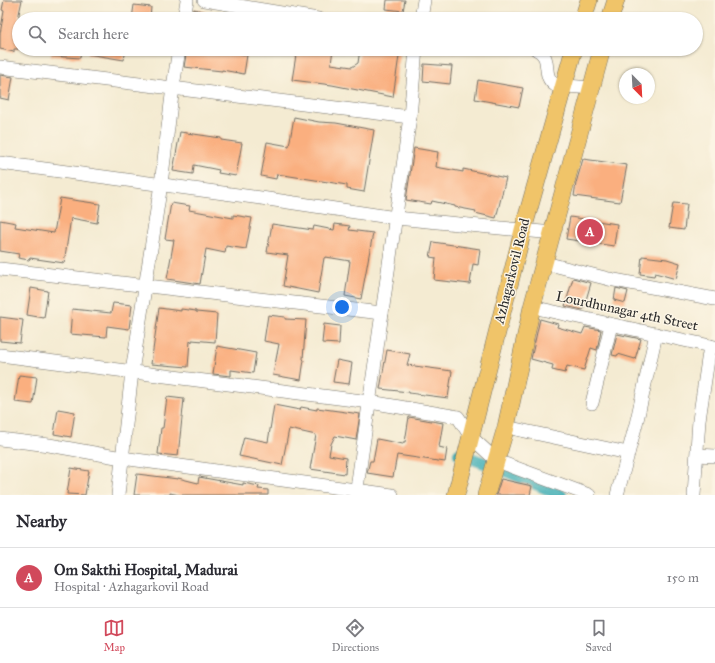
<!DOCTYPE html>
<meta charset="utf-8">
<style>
:root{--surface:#fff;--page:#f7f7f7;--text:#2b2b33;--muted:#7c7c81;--line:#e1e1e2;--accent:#d1495b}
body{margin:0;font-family:"IM FELL Great Primer",serif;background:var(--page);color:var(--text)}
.compass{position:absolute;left:619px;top:68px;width:36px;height:36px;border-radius:50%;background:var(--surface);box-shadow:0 1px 3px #0004;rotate:156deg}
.you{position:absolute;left:342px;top:307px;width:14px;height:14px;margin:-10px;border:3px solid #fff;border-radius:50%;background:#1a73e8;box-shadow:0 0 0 6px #1a73e833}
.badge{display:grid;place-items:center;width:26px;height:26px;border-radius:50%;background:var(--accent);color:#fff;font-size:13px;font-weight:700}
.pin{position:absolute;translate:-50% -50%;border:2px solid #fff;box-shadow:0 1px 4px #0006}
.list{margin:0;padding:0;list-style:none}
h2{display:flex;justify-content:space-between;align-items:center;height:52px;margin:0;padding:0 16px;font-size:17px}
h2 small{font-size:13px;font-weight:400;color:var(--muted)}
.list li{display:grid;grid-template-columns:26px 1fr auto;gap:12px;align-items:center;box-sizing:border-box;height:60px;padding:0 16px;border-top:1px solid var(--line)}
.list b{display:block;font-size:15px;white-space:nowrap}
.list p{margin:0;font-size:13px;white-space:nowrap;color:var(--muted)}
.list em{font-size:13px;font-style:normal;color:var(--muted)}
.icon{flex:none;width:22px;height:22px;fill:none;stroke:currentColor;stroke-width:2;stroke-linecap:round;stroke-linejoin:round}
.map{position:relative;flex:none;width:715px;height:495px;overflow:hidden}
.search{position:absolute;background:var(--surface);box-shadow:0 1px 3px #0004;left:12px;right:12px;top:12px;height:44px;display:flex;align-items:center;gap:10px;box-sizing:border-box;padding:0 14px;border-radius:22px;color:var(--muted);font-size:15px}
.sheet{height:112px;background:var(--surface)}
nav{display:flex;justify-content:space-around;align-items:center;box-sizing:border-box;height:56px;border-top:1px solid var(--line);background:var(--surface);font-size:11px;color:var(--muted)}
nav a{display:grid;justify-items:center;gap:2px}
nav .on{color:var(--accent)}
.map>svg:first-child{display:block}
</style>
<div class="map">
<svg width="715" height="495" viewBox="0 0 715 495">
<rect width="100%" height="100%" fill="#fcf5e5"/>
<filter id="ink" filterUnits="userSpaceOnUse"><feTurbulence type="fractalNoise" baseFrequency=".025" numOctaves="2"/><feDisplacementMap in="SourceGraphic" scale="8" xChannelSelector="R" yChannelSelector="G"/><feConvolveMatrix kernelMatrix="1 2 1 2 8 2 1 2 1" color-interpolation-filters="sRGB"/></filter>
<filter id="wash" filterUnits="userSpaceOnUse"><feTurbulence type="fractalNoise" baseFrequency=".012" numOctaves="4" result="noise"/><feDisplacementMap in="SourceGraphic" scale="16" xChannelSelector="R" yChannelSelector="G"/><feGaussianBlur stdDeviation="0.9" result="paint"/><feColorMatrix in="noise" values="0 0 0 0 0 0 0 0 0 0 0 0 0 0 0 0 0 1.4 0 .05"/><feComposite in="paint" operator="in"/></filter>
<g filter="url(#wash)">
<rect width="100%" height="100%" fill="#f4ebd2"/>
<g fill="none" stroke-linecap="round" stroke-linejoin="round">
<path stroke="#3cadb5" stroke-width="12" d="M459 454 501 469 561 495"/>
</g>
<g id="blocks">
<g fill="#faaf7f">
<path d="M4 0H22L19 14V49H14V52L0 49V34L4 11 2 10Z"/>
<path d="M387 0H405L403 11 386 9Z"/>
<path d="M134 5 151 7 150 19H132Z"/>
<path d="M194 9 219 15 218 19H192Z"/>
<path d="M52 49H81L80 58 51 56Z"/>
<path d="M88 49H126L124 60 88 54Z"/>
<path d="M187 49H226L225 51 247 55 244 74 222 70V71L184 67Z"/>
<path d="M297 49H333L331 64 352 67 358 63 360 49H400L393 97 332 85 292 80Z"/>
<path d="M424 64 452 66 450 84 423 81Z"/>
<path d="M0 75 13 77 9 100 0 98Z"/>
<path d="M478 80 523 88 519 107 475 99Z"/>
<path d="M294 117 319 122 336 123 374 130 364 192 347 189V185L277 174 276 179 261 176 267 142 289 146Z"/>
<path d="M180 132 221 138V140L242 143 236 176 218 173 219 170 194 165 193 174 173 171Z"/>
<path d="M414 148 438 152 436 167 463 172V169L506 178 496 218 475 213 476 211 455 207V206L432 201 431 204 406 200Z"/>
<path d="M583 159 627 165 620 202 574 196 576 183Z"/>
<path d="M60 198 100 204 97 223 71 218 64 263 30 258 29 260 18 258 19 254 0 251V220L16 223 15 227 54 233Z"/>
<path d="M171 203 190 206 189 210 233 218V215L252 218 246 249 226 246 225 253 206 249 200 284 167 279 174 240 165 239Z"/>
<path d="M673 203 687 204 684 230 669 228Z"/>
<path d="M570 217 617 224 614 246 566 239Z"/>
<path d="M272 224 313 230 314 226 334 230 335 224 350 226 349 230 373 233 361 299 345 296 350 261 326 257 324 258 318 293 283 286 288 255 267 252Z"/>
<path d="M433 242 480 249 478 265 473 264 470 284 434 280 436 258 430 257Z"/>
<path d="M642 256 667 259 680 263 676 279 655 273 654 276 640 274Z"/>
<path d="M573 278 591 283 583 310 565 306Z"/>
<path d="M31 288 48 291 44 318 27 315Z"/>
<path d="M616 288 628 291 625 303 614 300Z"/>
<path d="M113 303 132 305 129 329 107 326 106 337 70 334 72 309 111 313Z"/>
<path d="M159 308 181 311V309L196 311V312L217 314 215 342 192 340V342L190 341 188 367 151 364Z"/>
<path d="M268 315 285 317V319L306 320 303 359 304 360 301 380 273 375 279 344 264 341Z"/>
<path d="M0 317 23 320 20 343 0 341Z"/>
<path d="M540 319 558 324 557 327 582 334 585 327 601 330 597 350 591 348 584 370 567 366 565 373 552 370 553 365 531 359Z"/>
<path d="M324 324 340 326 339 344 322 343Z"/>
<path d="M617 334 641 339 635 359 618 354 617 356 612 355Z"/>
<path d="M217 346 256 353 253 373 231 370V376L213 374Z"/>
<path d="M387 350 410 354 407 365 452 371 448 398 409 393V392L380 389Z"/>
<path d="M337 360 352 363 349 384 333 382Z"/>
<path d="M19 375 37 377 33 404 15 402Z"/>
<path d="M167 397 184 399 178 456 158 454 161 428H163Z"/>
<path d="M274 405 300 410 301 407 317 410V408L360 414 356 440 335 436 331 444 329 455 346 458 345 474 310 469 316 435 289 429 282 465 239 456 244 437 268 442Z"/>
<path d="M58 409 75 412 71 437 54 434Z"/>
<path d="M409 417 443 423 439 447 447 449 445 462 397 455 393 477 367 473 370 461H373L377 439 403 444V442H405Z"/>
<path d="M71 468 89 471 85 495 67 494Z"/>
<path d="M137 474 178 479V478L198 483 199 477 243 485V483L259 486 258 489 268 490V495H179L170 493V495H134Z"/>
<path d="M501 479 532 486 530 495H496Z"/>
</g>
</g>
</g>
<g filter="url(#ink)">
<use href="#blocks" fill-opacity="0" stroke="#716e65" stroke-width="1"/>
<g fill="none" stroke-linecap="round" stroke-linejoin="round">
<g stroke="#716e65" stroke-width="14">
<g id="minor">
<path d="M204 0 318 19"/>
<path d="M184 19 187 0"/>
<path d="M421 19 424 0"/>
<path d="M536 49C554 57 540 75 555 85L591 88"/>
<path d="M0 67 410 117"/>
<path d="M0 163 261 198 396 218 553 233"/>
<path d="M545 263 609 279 715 299"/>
<path d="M0 269 382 313"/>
<path d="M532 307 715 347"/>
<path d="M0 355 370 402 458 417 471 437 497 461 589 495"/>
<path d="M592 403 611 325"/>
<path d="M506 427 628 453"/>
<path d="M0 439 49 445 122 458 392 495"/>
<path d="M697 455 715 456"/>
<path d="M118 495 132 372 161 184 173 87 179 49"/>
<path d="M356 495 410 117 416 49"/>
<path d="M617 495 637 420 656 334"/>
<path d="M694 495 699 420 710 346"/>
</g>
</g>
<g stroke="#716e65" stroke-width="18">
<g id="major">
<path d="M583 19 589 0"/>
<path d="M610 19 616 0"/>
<path d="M456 495 523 230 574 49"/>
<path d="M486 495 506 427 532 307 602 49"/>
</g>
</g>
<use href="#minor" stroke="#fff" stroke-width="13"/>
<use href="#major" stroke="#f0c469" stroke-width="17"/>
</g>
</g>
<g text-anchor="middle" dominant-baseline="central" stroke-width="3" stroke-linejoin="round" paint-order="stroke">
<g font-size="14" fill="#2b2b2b" stroke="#fcf5e5">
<text transform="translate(512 271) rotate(-76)">Azhagarkovil Road</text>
<text transform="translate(627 311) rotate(12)">Lourdhunagar 4th Street</text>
</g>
</g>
</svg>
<svg class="compass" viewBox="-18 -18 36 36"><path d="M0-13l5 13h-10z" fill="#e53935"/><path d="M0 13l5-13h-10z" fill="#7c7c81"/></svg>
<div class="you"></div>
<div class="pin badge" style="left:590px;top:232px">A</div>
<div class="search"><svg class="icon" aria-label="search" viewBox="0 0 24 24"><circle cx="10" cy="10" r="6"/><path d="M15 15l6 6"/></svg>Search here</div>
</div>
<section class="sheet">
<h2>Nearby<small></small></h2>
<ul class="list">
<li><span class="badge">A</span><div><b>Om Sakthi Hospital, Madurai</b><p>Hospital · Azhagarkovil Road</p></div><em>150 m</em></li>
</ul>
</section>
<nav>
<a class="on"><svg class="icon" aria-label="map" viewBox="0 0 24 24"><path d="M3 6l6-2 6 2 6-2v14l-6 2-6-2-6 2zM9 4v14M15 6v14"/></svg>Map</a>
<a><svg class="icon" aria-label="directions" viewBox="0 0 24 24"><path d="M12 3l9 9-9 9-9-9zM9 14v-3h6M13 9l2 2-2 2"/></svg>Directions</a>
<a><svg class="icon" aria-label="saved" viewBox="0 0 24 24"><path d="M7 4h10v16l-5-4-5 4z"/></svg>Saved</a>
</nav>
